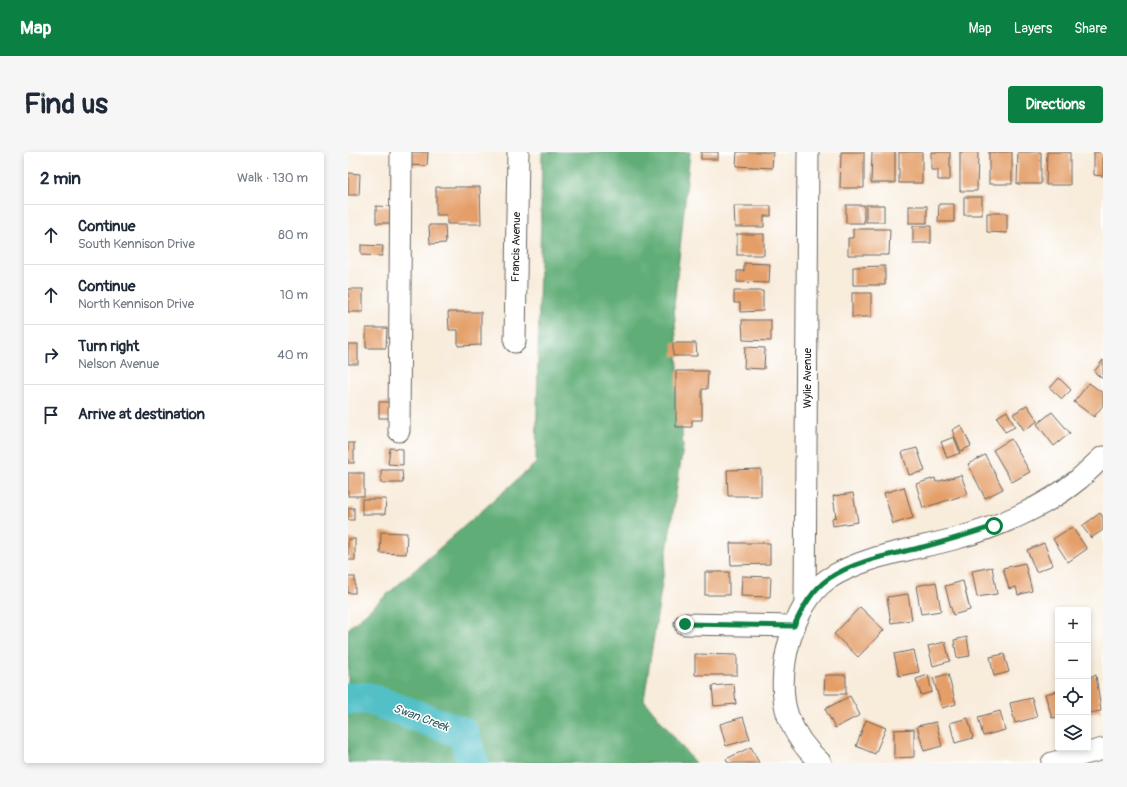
<!DOCTYPE html>
<meta charset="utf-8">
<style>
:root{--surface:#fff;--page:#f6f6f7;--text:#1f2937;--muted:#747a83;--line:#e0e1e3;--accent:#0b8043}
body{margin:0;font-family:Pangolin,sans-serif;background:var(--page);color:var(--text)}
.controls{position:absolute;right:12px;bottom:12px;display:grid;overflow:hidden;border-radius:4px;box-shadow:0 2px 6px #0003}
.controls button{width:36px;height:36px;display:grid;place-items:center;padding:0;border:0;border-bottom:1px solid var(--line);background:var(--surface);color:var(--text);font:20px sans-serif}
.stop{position:absolute;width:12px;height:12px;margin:-9px;border:3px solid #0b8043;border-radius:50%;background:#fff}
.stop.end{background:#0b8043;border-color:#fff;box-shadow:0 1px 4px #0008}
.list{margin:0;padding:0;list-style:none}
h2{display:flex;justify-content:space-between;align-items:center;height:52px;margin:0;padding:0 16px;font-size:17px}
h2 small{font-size:13px;font-weight:400;color:var(--muted)}
.list li{display:grid;grid-template-columns:26px 1fr auto;gap:12px;align-items:center;box-sizing:border-box;height:60px;padding:0 16px;border-top:1px solid var(--line)}
.list b{display:block;font-size:15px;white-space:nowrap}
.list p{margin:0;font-size:13px;white-space:nowrap;color:var(--muted)}
.list em{font-size:13px;font-style:normal;color:var(--muted)}
.icon{flex:none;width:22px;height:22px;fill:none;stroke:currentColor;stroke-width:2;stroke-linecap:round;stroke-linejoin:round}
.map{position:relative;flex:none;width:755px;height:611px;overflow:hidden;border-radius:4px}
header{display:flex;align-items:center;gap:24px;box-sizing:border-box;height:56px;padding:0 20px;background:var(--accent);color:#fff}
header strong{font-size:19px}
nav{display:flex;gap:22px;margin-inline-start:auto;font-size:14px}
.intro{display:flex;align-items:center;justify-content:space-between;box-sizing:border-box;height:96px;padding:0 24px}
h1{margin:0;font-size:28px}
.button{padding:10px 18px;border-radius:4px;background:var(--accent);color:#fff;font-size:14px;font-weight:700}
main{display:flex;gap:24px;padding:0 24px}
aside{flex:1;background:var(--surface);border-radius:4px;box-shadow:0 2px 6px #0003}
.map>svg:first-child{display:block}
</style>
<header>
<strong>Map</strong>
<nav><a>Map</a><a>Layers</a><a>Share</a></nav>
</header>
<div class="intro"><h1>Find us</h1><a class="button">Directions</a></div>
<main>
<aside>
<h2>2 min<small>Walk · 130 m</small></h2>
<ul class="list">
<li><svg class="icon" aria-label="ahead" viewBox="0 0 24 24"><path d="M12 20V5M6 11l6-6 6 6"/></svg><div><b>Continue</b><p>South Kennison Drive</p></div><em>80 m</em></li>
<li><svg class="icon" aria-label="ahead" viewBox="0 0 24 24"><path d="M12 20V5M6 11l6-6 6 6"/></svg><div><b>Continue</b><p>North Kennison Drive</p></div><em>10 m</em></li>
<li><svg class="icon" aria-label="right" viewBox="0 0 24 24"><path d="M7 20v-9h11M14 6l5 5-5 5"/></svg><div><b>Turn right</b><p>Nelson Avenue</p></div><em>40 m</em></li>
<li><svg class="icon" aria-label="arrive" viewBox="0 0 24 24"><path d="M6 21V4h12l-3 4 3 4H6"/></svg><div><b>Arrive at destination</b></div></li>
</ul>
</aside>
<div class="map">
<svg width="755" height="611" viewBox="0 0 755 611">
<rect width="100%" height="100%" fill="#fff"/>
<filter id="ink" filterUnits="userSpaceOnUse"><feTurbulence type="fractalNoise" baseFrequency=".025" numOctaves="2"/><feDisplacementMap in="SourceGraphic" scale="8" xChannelSelector="R" yChannelSelector="G"/><feConvolveMatrix kernelMatrix="1 2 1 2 8 2 1 2 1" color-interpolation-filters="sRGB"/></filter>
<filter id="wash" filterUnits="userSpaceOnUse"><feTurbulence type="fractalNoise" baseFrequency=".012" numOctaves="4" result="noise"/><feDisplacementMap in="SourceGraphic" scale="16" xChannelSelector="R" yChannelSelector="G"/><feGaussianBlur stdDeviation="0.9" result="paint"/><feColorMatrix in="noise" values="0 0 0 0 0 0 0 0 0 0 0 0 0 0 0 0 0 1.4 0 .05"/><feComposite in="paint" operator="in"/></filter>
<g filter="url(#wash)">
<rect width="100%" height="100%" fill="#f8ecdb"/>
<path fill="#60ad77" stroke="#3e644a" d="M194 0H342L326 154 335 295 296 548 347 611H0V477L188 311Z"/>
<g fill="none" stroke-linecap="round" stroke-linejoin="round">
<path stroke="#52c0c8" stroke-width="32" d="M0 547 19 546 115 581 125 611"/>
</g>
<g id="blocks">
<g fill="#e49e68">
<path d="M62 0H80L79 14 61 13Z"/>
<rect x="353" y="0" width="17" height="7"/>
<path d="M389 0H425L424 16 388 14Z"/>
<path d="M493 0H516V36H492Z"/>
<path d="M524 0H547V31H523Z"/>
<rect x="551" y="0" width="23" height="31"/>
<path d="M583 0H602V28H590V18H583Z"/>
<path d="M612 0H630L629 39H612Z"/>
<rect x="641" y="0" width="23" height="32"/>
<path d="M670 0H693V32H669Z"/>
<path d="M699 0H722V33H698Z"/>
<path d="M746 0H755V24L746 23Z"/>
<path d="M0 21 12 22 11 43H0Z"/>
<path d="M88 35H132L133 72H99V63H88Z"/>
<rect x="616" y="45" width="18" height="18"/>
<path d="M591 52H606V70H590Z"/>
<rect x="498" y="53" width="18" height="18"/>
<rect x="518" y="53" width="18" height="17"/>
<path d="M28 54 48 55 47 71H28Z"/>
<path d="M386 54H423V64H416V75H387Z"/>
<rect x="561" y="54" width="18" height="17"/>
<path d="M639 61H659V81L639 80Z"/>
<path d="M81 73H97L98 91 82 92Z"/>
<rect x="565" y="74" width="18" height="17"/>
<path d="M505 77H542L541 103H500V86H505Z"/>
<rect x="389" y="82" width="27" height="21"/>
<path d="M13 93 35 94 34 104 13 103Z"/>
<path d="M396 111 422 112 421 131 389 130V119H396Z"/>
<path d="M537 114V133H505V115Z"/>
<rect x="0" y="137" width="15" height="23"/>
<path d="M386 139H415V159L392 160V151H386Z"/>
<rect x="504" y="141" width="19" height="24"/>
<path d="M100 160H133V193L110 194V178H101Z"/>
<path d="M394 168H423V189L395 188Z"/>
<path d="M18 176H39L38 196H18Z"/>
<path d="M325 191H348L349 204H325Z"/>
<rect x="0" y="192" width="10" height="20"/>
<path d="M397 195 417 196 416 217 396 216Z"/>
<path d="M755 208V227L746 220Z"/>
<path d="M328 219H360L359 237H354V268H344V275H328Z"/>
<path d="M711 226 723 238 714 247 702 236Z"/>
<path d="M741 231 755 241V253L746 265 726 250Z"/>
<rect x="31" y="250" width="11" height="16"/>
<path d="M679 253 690 269 676 278 665 262Z"/>
<path d="M659 259 667 275 657 280 649 265Z"/>
<path d="M704 260 722 281 706 294 689 272Z"/>
<path d="M613 273 623 294 613 299 604 278Z"/>
<path d="M606 285 612 301 599 306 593 290Z"/>
<path d="M663 287 682 320 664 330 645 298Z"/>
<rect x="0" y="291" width="6" height="20"/>
<path d="M42 296 55 297V313L40 312Z"/>
<path d="M569 296 577 319 561 323 554 300Z"/>
<path d="M637 303 655 337 637 346 620 312Z"/>
<path d="M413 317V344H380L379 318Z"/>
<path d="M33 318H54L55 331H33Z"/>
<rect x="0" y="321" width="16" height="23"/>
<path d="M613 323 620 342 575 356 568 332 587 326 588 330Z"/>
<path d="M556 335 565 366 545 372 536 341Z"/>
<path d="M505 341 510 370 485 374 484 366 488 365 485 344Z"/>
<path d="M14 347H38L37 362H14Z"/>
<rect x="0" y="356" width="6" height="12"/>
<path d="M752 361 755 365V378L743 386 734 374Z"/>
<path d="M724 375 739 397 720 410 705 387Z"/>
<path d="M33 380 59 381 58 402 32 401Z"/>
<rect x="0" y="387" width="7" height="21"/>
<path d="M382 391H422V412L383 413Z"/>
<path d="M696 391 705 413 688 420 679 398Z"/>
<path d="M677 411 684 439 670 443 668 435 661 437 655 416Z"/>
<path d="M644 415 649 442 629 445 624 419Z"/>
<rect x="357" y="420" width="24" height="23"/>
<path d="M394 424 423 425 422 445 393 444Z"/>
<rect x="0" y="425" width="7" height="16"/>
<path d="M615 429 622 458 605 463 597 434Z"/>
<path d="M588 430 593 459 573 462 568 434Z"/>
<path d="M560 442 564 468 543 471 539 445Z"/>
<path d="M512 455 536 478 510 505 486 482Z"/>
<path d="M619 485 622 504 609 506 606 488Z"/>
<path d="M597 490 602 509 585 514 580 494Z"/>
<path d="M566 498 571 520 551 524 546 502Z"/>
<path d="M347 502 389 503V523H347Z"/>
<path d="M656 502 661 520 646 524 642 505Z"/>
<path d="M600 522 608 552 594 556 585 526Z"/>
<path d="M477 523H498V542H476Z"/>
<path d="M580 523 584 540 573 543 568 527Z"/>
<path d="M748 523 753 559 740 561V525Z"/>
<path d="M386 532 388 552 366 554 364 534Z"/>
<path d="M710 539V565L704 566 697 542Z"/>
<path d="M502 544 512 563 487 576 477 557Z"/>
<path d="M684 546 689 565 667 571 662 551Z"/>
<path d="M652 559 657 578 635 584 630 565Z"/>
<path d="M395 565 402 587 378 594 372 572Z"/>
<path d="M620 566 625 586 607 591 602 571Z"/>
<path d="M518 568 538 576 527 602 508 594Z"/>
<path d="M588 570 594 594 576 599 569 574Z"/>
<path d="M566 577V605L546 606V578Z"/>
<path d="M403 595 411 611H380L378 607Z"/>
</g>
</g>
</g>
<g filter="url(#ink)">
<use href="#blocks" fill-opacity="0" stroke="#69655f" stroke-width="1"/>
<g fill="none" stroke-linecap="round" stroke-linejoin="round">
<g stroke="#69655f" stroke-width="23">
<g id="minor">
<path d="M167 190 170 0"/>
<path d="M51 279 53 0"/>
<path d="M457 451 460 0"/>
<path d="M337 472 446 474"/>
<path d="M473 611C458 598 447 583 440 564 426 525 444 451 480 427 517 403 565 398 606 387 648 376 697 355 731 327 739 320 747 312 755 305"/>
<path d="M704 611 755 597"/>
</g>
</g>
<use href="#minor" stroke="#fff" stroke-width="21"/>
</g>
</g>
<g fill="none" stroke-linecap="round" stroke-linejoin="round" filter="url(#ink)">
<path stroke="#0b8043" stroke-width="5" d="M337 472 446 474C454 457 464 438 480 427 507 408 543 403 575 395 599 389 622 382 646 374"/>
</g>
<g text-anchor="middle" dominant-baseline="central" stroke-width="3" stroke-linejoin="round" paint-order="stroke">
<g font-size="11" fill="#1c1c1c" stroke="#fff">
<text transform="translate(168 95) rotate(-89)">Francis Avenue</text>
<text transform="translate(459 226) rotate(-90)">Wylie Avenue</text>
</g>
<g font-size="12" font-style="italic" fill="#325e61" stroke="#fff">
<text transform="translate(73 566) rotate(20)">Swan Creek</text>
</g>
</g>
</svg>
<div class="controls">
<button>+</button>
<button>−</button>
<button><svg class="icon" aria-label="locate" viewBox="0 0 24 24"><circle cx="12" cy="12" r="6"/><path d="M12 2v4M12 18v4M2 12h4M18 12h4"/></svg></button>
<button><svg class="icon" aria-label="layers" viewBox="0 0 24 24"><path d="M12 4l9 5-9 5-9-5zM3 14l9 5 9-5"/></svg></button>
</div>
<div class="stop" style="left:646px;top:374px"></div>
<div class="stop end" style="left:337px;top:472px"></div>
</div>
</main>
